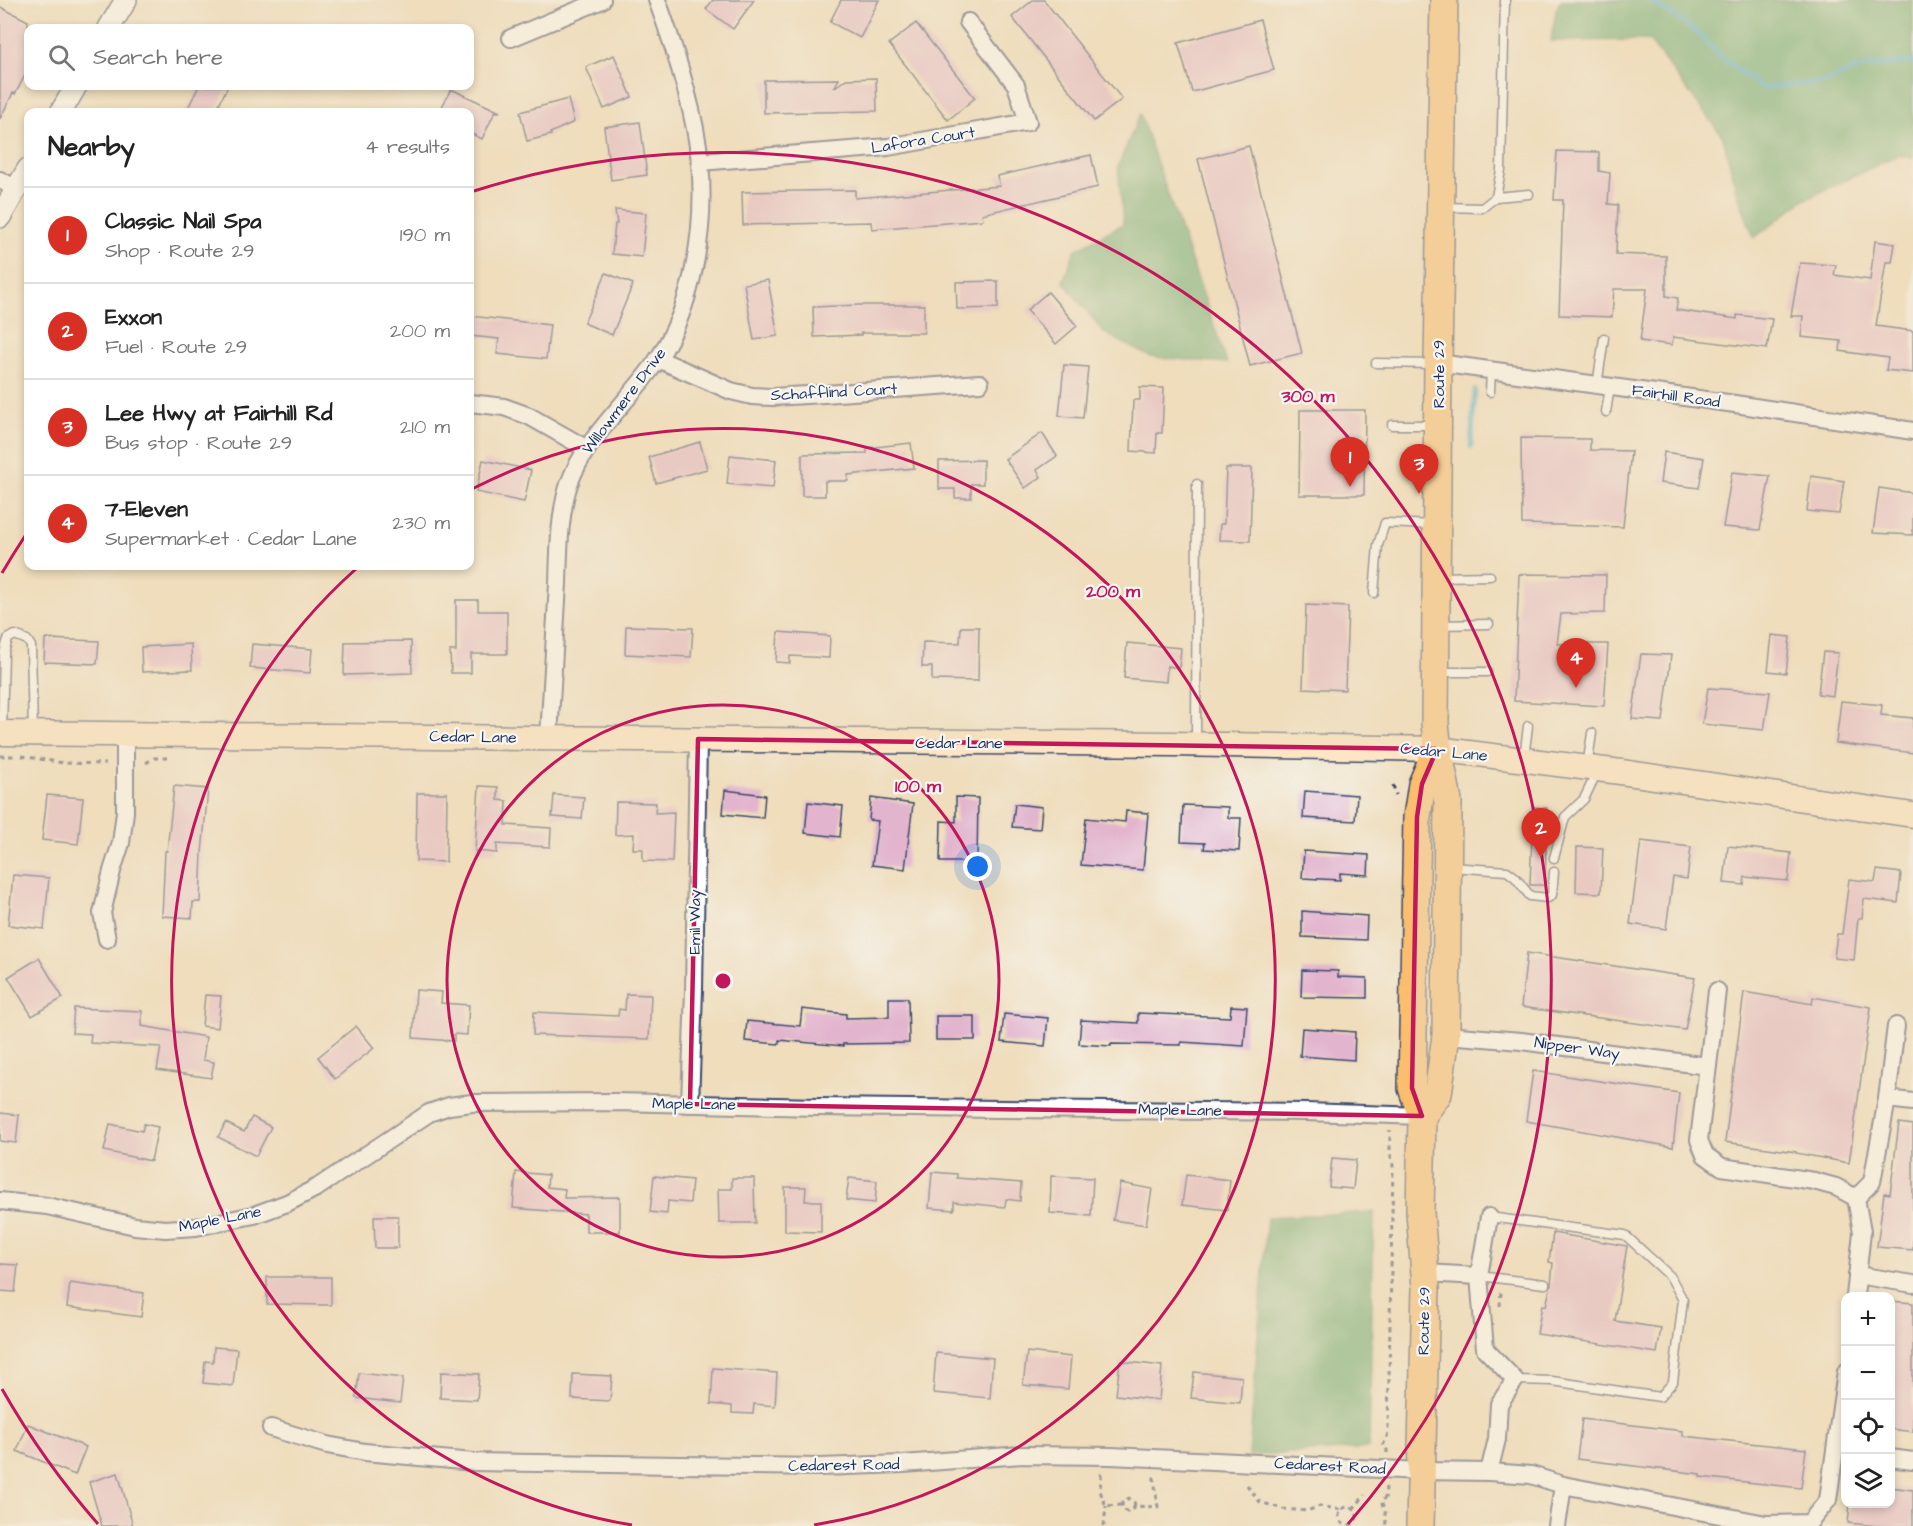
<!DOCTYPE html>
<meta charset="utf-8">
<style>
:root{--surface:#fff;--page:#f2f2f2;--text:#222;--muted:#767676;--line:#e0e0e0;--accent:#d93025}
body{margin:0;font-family:"Architects Daughter",sans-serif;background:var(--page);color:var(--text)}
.controls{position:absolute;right:18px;bottom:18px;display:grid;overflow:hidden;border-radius:12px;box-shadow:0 3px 9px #0003}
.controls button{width:54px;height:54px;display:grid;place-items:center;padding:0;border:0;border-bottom:2px solid var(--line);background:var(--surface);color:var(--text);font:30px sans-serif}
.you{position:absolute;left:978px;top:867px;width:21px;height:21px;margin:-15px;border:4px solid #fff;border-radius:50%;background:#1a73e8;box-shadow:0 0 0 9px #1a73e833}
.badge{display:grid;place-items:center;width:39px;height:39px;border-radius:50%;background:var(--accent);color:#fff;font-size:20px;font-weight:700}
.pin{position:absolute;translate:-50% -50px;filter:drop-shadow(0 2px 3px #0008)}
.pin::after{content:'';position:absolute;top:32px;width:21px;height:18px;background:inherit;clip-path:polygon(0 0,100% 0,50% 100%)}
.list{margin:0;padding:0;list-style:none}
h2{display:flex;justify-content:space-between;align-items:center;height:78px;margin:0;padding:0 24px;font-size:26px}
h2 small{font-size:20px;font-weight:400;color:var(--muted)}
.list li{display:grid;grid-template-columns:39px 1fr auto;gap:18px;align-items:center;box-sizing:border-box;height:96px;padding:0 24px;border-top:2px solid var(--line)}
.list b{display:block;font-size:22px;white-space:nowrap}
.list p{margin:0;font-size:20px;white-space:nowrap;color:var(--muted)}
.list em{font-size:20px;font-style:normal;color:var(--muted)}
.icon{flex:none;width:33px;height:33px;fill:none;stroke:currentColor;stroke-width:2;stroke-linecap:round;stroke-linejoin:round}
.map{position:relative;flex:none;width:1913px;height:1526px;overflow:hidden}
.search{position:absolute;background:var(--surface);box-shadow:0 3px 9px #0003;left:24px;top:24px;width:450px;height:66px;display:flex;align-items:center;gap:15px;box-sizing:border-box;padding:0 21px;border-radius:12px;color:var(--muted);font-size:22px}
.panel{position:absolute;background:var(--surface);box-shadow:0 3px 9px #0003;left:24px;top:108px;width:450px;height:462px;border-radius:12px}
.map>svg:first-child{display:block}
</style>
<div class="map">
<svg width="1913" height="1526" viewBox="0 0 1913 1526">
<rect width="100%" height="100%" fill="#f6f6f2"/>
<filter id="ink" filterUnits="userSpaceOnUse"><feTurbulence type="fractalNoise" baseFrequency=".0167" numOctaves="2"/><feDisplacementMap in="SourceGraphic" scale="12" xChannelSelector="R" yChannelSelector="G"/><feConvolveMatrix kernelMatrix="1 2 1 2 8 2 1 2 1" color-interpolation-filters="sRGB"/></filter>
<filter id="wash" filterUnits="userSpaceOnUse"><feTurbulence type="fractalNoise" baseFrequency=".008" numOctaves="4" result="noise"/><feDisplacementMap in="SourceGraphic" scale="24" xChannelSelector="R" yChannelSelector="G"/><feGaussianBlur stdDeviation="1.35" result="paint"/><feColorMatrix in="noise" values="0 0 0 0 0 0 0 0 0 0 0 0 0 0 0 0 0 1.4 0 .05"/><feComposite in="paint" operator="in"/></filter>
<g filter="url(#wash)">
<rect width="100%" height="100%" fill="#efddbc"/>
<g fill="#65ac74" stroke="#406e69" stroke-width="1.5">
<path d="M1561 0H1913V158L1898 155 1802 201 1754 238 1736 189 1723 137 1649 40 1551 41 1556 10Z"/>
<path d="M1140 114 1227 363 1151 357 1104 333 1063 281 1075 250 1123 224 1118 166Z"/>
<path d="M1374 1212 1369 1448 1249 1456 1267 1217Z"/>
</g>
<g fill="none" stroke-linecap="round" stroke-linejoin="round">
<g stroke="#4eaecd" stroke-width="5">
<path d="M1649 0 1696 31 1720 57 1762 88 1825 82 1862 67 1913 62"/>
<path d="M1471 447 1475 390"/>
</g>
</g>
<g id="blocks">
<g fill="#e2b4cd">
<path d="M713 0H754L733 29 706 9Z"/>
<path d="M841 0H879L860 38 830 22Z"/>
<path d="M1033 0H1044L1122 99 1094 121 1012 17Z"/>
<path d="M0 7 28 21V70L15 94 13 93 0 119Z"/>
<path d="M1260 20 1274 70 1192 92 1178 43Z"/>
<path d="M916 23 975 98 948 120 889 44Z"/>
<path d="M614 55 632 97 604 109 586 67Z"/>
<path d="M876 78 877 111 764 113V80L839 79 834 88 846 79Z"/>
<path d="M199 86H228L215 112H186Z"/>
<path d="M451 89 500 112H495L482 139 470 133V112H453L442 107Z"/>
<path d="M568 99 574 122 550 133 551 135 527 141 520 112Z"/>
<path d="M640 122 647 175 611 180 604 127Z"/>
<path d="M1249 146 1302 353 1250 366 1198 159Z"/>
<path d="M1557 151 1599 152V171L1610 173 1608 204 1618 205 1616 254 1666 256V296L1678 298 1676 310 1737 319V315L1772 319 1767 349 1673 337 1672 345 1640 341 1647 289H1614L1612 317 1559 315 1563 200H1554Z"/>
<path d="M1091 155 1098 187 982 214 983 220 872 229 871 222 743 225 742 192 855 190V198L1000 186 997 176Z"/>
<path d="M615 210 646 213 642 257 612 254 615 224H617Z"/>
<path d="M1875 241 1895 244 1892 262H1886L1876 326 1913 331V373L1886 370 1888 358 1840 351 1841 341 1801 337 1803 316H1791L1800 263 1836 265 1834 275 1870 280Z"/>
<path d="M606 273 633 284 612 335 584 323Z"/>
<path d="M768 280 778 336 754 340 744 284Z"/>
<path d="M998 281V308L957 309 956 282Z"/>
<path d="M1048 292 1077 326 1056 344 1027 310Z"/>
<path d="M859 305H924V333H861V335L814 337 813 307Z"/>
<path d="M470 316 550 325 546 359 497 354 499 339 470 336Z"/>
<path d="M1064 365 1088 367 1083 418 1059 416Z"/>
<path d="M1140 387 1164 388 1162 433H1157L1156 453 1131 451 1133 400H1140Z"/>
<path d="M1300 410H1365L1364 495H1299Z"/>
<path d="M1042 433 1057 456 1037 470 1041 477 1025 488 1005 459Z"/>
<path d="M1521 438 1590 439V450L1631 451 1623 527 1522 524Z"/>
<path d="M700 442 707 469 656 483 649 457Z"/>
<path d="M911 443 914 468 848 475V481H825V496H802V454L867 453V448Z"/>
<path d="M1664 452 1704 458 1699 488 1660 483Z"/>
<path d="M730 455 776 460 773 488 727 484Z"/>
<path d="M483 460 531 470 524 502 476 492Z"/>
<path d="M983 460V484H971V498H955V489H939V461Z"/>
<path d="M1226 468H1252L1250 541 1219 540 1220 524H1224Z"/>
<path d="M1732 472 1770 476 1760 530 1723 527Z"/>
<path d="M1811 476 1844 481 1839 514 1807 511Z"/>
<path d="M1879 488 1913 493V535L1873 533Z"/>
<path d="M1519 574 1606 575 1605 613 1561 614 1557 644H1608L1604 706 1514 701Z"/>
<path d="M456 600H478V611H507V654H471V673H451L450 651H456Z"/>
<path d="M1306 605 1348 607 1345 690 1303 688Z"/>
<path d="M626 626 693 628 691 657 625 654Z"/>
<path d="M961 627H979L978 681 932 680V667H922L923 642 960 643Z"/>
<path d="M778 632 830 636 829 658 790 656V663L776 662Z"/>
<path d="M1772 635 1790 637 1786 673 1768 671Z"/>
<path d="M45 639 99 641 97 664 44 662Z"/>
<path d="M411 641 412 673 344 675 345 642Z"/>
<path d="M1127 643 1181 648 1179 668 1167 666 1166 682 1124 678Z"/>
<path d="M191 644 192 670 142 672 141 647Z"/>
<path d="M252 644 312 649 310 673 250 668Z"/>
<path d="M1823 652 1838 653 1833 696 1818 694Z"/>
<path d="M1641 654 1671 655 1663 721 1632 719Z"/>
<path d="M1708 688 1770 692 1764 730 1702 724Z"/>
<path d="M1841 701 1882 705 1881 715 1913 718V753L1836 743Z"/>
<path d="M174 786 208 789 202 853 200 902H193L192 918 162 916 165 851H167Z"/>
<path d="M479 786 498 787V800L507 801 506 825 551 828 550 847 497 844V853L475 851Z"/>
<path d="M725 790 765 795 763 818 723 814Z"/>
<path d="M1305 791 1357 795 1355 821 1303 818Z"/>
<path d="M417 793H447L446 862 416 861Z"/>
<path d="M47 795 83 798 78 844 42 840Z"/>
<path d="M554 795 584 797 582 819 552 817Z"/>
<path d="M956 797 978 798 977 862H940L941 821 956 822Z"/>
<path d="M871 798 913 804 905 869 872 865 878 821 869 820Z"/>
<path d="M616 802 656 803 655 813 674 812 672 862 643 861V849H633L634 834 615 835Z"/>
<path d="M808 802 843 806 840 837 805 833Z"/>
<path d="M1015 804 1042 807 1040 829 1012 827Z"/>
<path d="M1183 805 1228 807V818H1241L1239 851 1204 849 1205 843 1181 842Z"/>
<path d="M1533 807 1547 808 1545 885H1530Z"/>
<path d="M1126 811 1148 813 1143 870 1081 865 1086 818 1125 822Z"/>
<path d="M1641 841 1691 847 1687 879 1673 877 1666 929 1630 924Z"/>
<path d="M1728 846 1791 853 1788 881 1745 877 1744 885 1724 883Z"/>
<path d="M1577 847 1603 848 1601 893 1576 892Z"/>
<path d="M1304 851 1369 855 1368 875 1340 873V880L1302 878Z"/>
<path d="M1877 870 1901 873 1898 903 1864 899 1862 918H1858L1854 960 1834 958 1837 934H1842L1849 879 1875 882Z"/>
<path d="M13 875 49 878 44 929 8 925Z"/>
<path d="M1302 911 1367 916 1366 940 1302 937Z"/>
<path d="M1527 953 1695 978 1685 1030 1521 1007Z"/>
<path d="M39 958 63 998 32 1016 8 977Z"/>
<path d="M1302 970 1338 971V977L1367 978V998L1301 997Z"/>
<path d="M416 990 442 992 441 1003 469 1005 467 1035 454 1034V1041L413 1038Z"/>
<path d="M1744 992 1812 1004 1813 997 1871 1007 1849 1163 1796 1153V1152L1725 1142Z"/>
<path d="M626 994 651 995 649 1039 533 1035 534 1012 618 1016 619 1009 625 1010Z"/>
<path d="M205 995 221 996 218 1028 202 1026Z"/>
<path d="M889 998H908L909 1043 843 1044V1046L779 1040V1044L745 1041 747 1021 800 1026 802 1009 846 1014V1018L889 1017Z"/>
<path d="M1231 1006 1247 1007 1244 1046 1181 1042V1045L1111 1044V1046L1079 1044 1081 1020 1138 1023V1013L1230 1017Z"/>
<path d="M74 1008 142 1011V1026L206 1037 203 1060 214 1062 211 1078 157 1070 161 1047 90 1043 91 1034 72 1033Z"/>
<path d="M1004 1014 1048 1018 1045 1046 1001 1042Z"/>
<rect x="936" y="1016" width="39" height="24"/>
<path d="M356 1026 374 1048 335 1079 318 1057Z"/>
<path d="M1302 1028 1355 1032 1354 1060 1300 1056Z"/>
<path d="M1533 1071 1679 1093 1673 1147 1526 1121Z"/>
<path d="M0 1113 19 1115 16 1143 0 1141Z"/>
<path d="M252 1117 271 1127 256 1156 218 1137 226 1123 244 1132Z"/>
<path d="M1899 1123 1913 1125V1250L1877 1247 1884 1193 1890 1194Z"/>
<path d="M110 1124 142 1131 144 1124 158 1127 151 1161 104 1151Z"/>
<path d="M1332 1158 1356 1160 1353 1189 1329 1187Z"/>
<path d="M516 1172 548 1175 547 1187 565 1189 564 1198 620 1197V1232H586V1214L513 1208Z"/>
<path d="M932 1172 957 1174V1178L1021 1183 1020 1201 1006 1199 1005 1207 954 1202V1210L929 1208Z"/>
<path d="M1186 1175 1230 1180 1227 1210 1182 1205Z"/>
<path d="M654 1176 692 1180 690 1203 668 1201 667 1214 650 1212Z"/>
<path d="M1051 1176 1093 1178 1091 1216 1050 1213Z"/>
<path d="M732 1178H754L755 1223H719L718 1189H732Z"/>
<path d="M849 1178 877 1181 875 1203 846 1200Z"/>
<path d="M1120 1183 1152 1189 1146 1225 1113 1220Z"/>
<path d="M785 1187H806L805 1201H821V1232L785 1231Z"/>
<path d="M374 1216H398V1248H375Z"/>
<path d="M1553 1233 1627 1246 1615 1321 1661 1328 1657 1353 1537 1334 1542 1305 1546 1306 1551 1285 1553 1263 1549 1262Z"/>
<path d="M0 1264 18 1265 15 1292 0 1291Z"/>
<path d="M267 1277H331V1305L267 1304Z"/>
<path d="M70 1283 144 1293 141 1317 67 1307Z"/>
<path d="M1890 1301 1913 1303V1432L1890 1429Z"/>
<path d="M214 1347 237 1349 233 1386 203 1383 205 1361 213 1362Z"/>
<path d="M1027 1352 1071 1357 1068 1389 1023 1385Z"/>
<path d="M936 1353 993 1358 990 1398 933 1393Z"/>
<path d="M1120 1361 1162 1366 1159 1400 1116 1395Z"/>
<path d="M713 1368 777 1373 775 1406 754 1404 753 1414 732 1413V1406L711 1404Z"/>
<path d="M441 1372 479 1374 477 1400 440 1398Z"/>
<path d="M1194 1372 1242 1377 1240 1403 1191 1398Z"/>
<path d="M359 1373 403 1378 400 1403 356 1398Z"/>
<path d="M573 1374 612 1376 610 1401 572 1399Z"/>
<path d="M1582 1419 1683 1431V1436L1806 1449 1801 1488 1700 1477V1474L1577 1459Z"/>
<path d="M28 1424 86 1447 75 1475 17 1451Z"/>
<path d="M118 1473 133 1526H102L89 1482Z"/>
<path d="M1890 1487 1913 1490V1526H1878L1848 1523 1850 1503H1890Z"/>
</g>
</g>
</g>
<g filter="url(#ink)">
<use href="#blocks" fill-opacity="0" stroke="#3b496c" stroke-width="1.5"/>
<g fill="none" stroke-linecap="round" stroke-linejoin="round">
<g stroke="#3b496c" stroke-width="11">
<g id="service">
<path d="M1496 197 1529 194"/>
<path d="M1443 207 1482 208 1496 197 1501 170 1505 0"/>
<path d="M1376 363 1435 364"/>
<path d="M1597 386 1604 338"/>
<path d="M1490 392 1491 371"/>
<path d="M1606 412 1610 387"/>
<path d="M1392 425H1434"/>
<path d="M1440 577 1490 576"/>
<path d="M1374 593 1378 545 1385 523 1434 525"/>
<path d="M1438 625 1489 624"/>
<path d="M1440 672H1487"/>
<path d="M2 730 4 653 8 639 15 635 27 640 31 646 33 732"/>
<path d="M1196 744 1197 484"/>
<path d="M1524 758 1528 726"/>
<path d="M1587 767 1592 733"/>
<path d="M1554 858 1565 817 1584 799 1597 772"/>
<path d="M1451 867 1507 871 1515 877 1530 896 1548 898 1552 895 1554 872"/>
<path d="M1489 1217 1625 1235 1670 1276 1683 1300 1673 1382 1660 1397 1552 1381 1515 1380"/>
<path d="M1479 1276 1545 1284"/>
</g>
</g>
<g stroke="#3b496c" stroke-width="20">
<g id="minor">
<path d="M511 38 602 0"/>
<path d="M700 162 888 147 1028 122 1016 85 968 22"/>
<path d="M0 180 17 189"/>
<path d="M658 359 731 391 752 396 772 397 824 394 980 383"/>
<path d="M1438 363 1735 404 1913 431"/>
<path d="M470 403 504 407 529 416 587 449"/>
<path d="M549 737C552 686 555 635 558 583 559 551 559 515 569 484 586 436 630 401 658 359 694 305 706 226 700 162 695 110 675 49 657 0"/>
<path d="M107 939 102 913 112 871 121 843 125 812V733"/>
<path d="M1717 991 1699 1140 1705 1155 1722 1167 1814 1181 1836 1187 1856 1198 1862 1232 1855 1296"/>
<path d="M1446 1035 1521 1041 1708 1066"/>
<path d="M1887 1099 1913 1102"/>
<path d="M690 1104 694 990 698 739"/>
<path d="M1856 1198 1872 1182 1887 1099 1896 1026"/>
<path d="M0 1201 47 1206 135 1226 165 1229 196 1227 254 1215 287 1203 318 1187 429 1113 449 1106 472 1103 615 1102 817 1107 1306 1112 1422 1116"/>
<path d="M1489 1217 1479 1276 1485 1349 1515 1380 1499 1404 1497 1439 1489 1472"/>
<path d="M1425 1273 1479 1276"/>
<path d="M1857 1275 1913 1284"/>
<path d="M271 1428 327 1445 365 1452 473 1462 820 1467 903 1464 1022 1455 1111 1456 1421 1471 1489 1472 1531 1475 1563 1485 1766 1524 1809 1523 1828 1500 1846 1372"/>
<path d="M1890 1458 1913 1461"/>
<path d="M1557 1526 1563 1485"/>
</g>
</g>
<g stroke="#3b496c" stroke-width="24">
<g id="tertiary">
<path d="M109 28 126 0"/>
<path d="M61 112 76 86"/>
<path d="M0 217 28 169"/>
</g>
</g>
<g stroke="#3b496c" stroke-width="27">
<path id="secondary" d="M0 733 1172 744 1437 749 1621 772 1913 815"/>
</g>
<g stroke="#3b496c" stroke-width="30">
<g id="primary">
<path d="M1422 1116 1438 1094 1446 1035 1448 802C1444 775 1437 750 1435 723L1438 363 1444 0"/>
<path d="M1420 1526 1426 1287 1420 1212 1422 1116 1412 1088 1417 817 1422 784 1437 749"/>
</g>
</g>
<g stroke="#3b496c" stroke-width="3" stroke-dasharray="4.5 4.5" stroke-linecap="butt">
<path d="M0 756H15"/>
<path d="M22 756 63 763 106 764"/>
<path d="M146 763 154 758H169"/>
<path d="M1393 785 1396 795"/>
<path d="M1500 1306 1501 1291"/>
<path d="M1387 1453V1450L1383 1445 1387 1438 1388 1429 1393 1165 1390 1152V1130"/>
<path d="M1102 1474 1101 1475 1100 1491 1106 1506 1122 1505"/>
<path d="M1247 1485 1260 1502 1283 1509 1307 1511 1320 1506 1342 1510"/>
<path d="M1386 1487 1385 1498 1381 1501 1385 1512 1386 1526"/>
<path d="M1135 1506 1134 1502 1129 1498 1122 1503 1123 1509 1127 1512 1131 1511 1135 1506 1158 1507 1154 1478 1152 1477"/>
<circle cx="1348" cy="1516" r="9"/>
<path d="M1353 1509 1365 1495"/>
<path d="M1104 1526 1106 1506"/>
</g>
<use href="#service" stroke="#fff" stroke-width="8"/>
<use href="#minor" stroke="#fff" stroke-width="16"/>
<use href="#tertiary" stroke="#fff" stroke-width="21"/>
<use href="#secondary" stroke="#fde5c5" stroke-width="24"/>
<use href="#primary" stroke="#fbbd6e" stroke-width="27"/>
</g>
</g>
<path d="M0 0H1913V1526H0ZM698 739 1437 749 1422 784 1417 817 1412 1088 1422 1116 690 1104Z" fill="#efddbc" fill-opacity=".55" fill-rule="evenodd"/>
<path fill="none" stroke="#c2185b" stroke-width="4.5" stroke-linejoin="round" d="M698 739 1437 749 1422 784 1417 817 1412 1088 1422 1116 690 1104Z"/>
<g fill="none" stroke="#c2185b" stroke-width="3">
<circle cx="723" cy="981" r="276"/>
<path d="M632 1525A552 552 0 0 1 357 568M472 489A552 552 0 1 1 814 1525"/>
<path d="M98 1524A828 828 0 0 1 2 1389M2 573A828 828 0 0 1 25 536M474 191A828 828 0 0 1 1348 1524"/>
</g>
<g text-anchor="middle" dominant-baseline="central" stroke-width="4.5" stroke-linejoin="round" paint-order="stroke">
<g font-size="16" fill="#1b2f5e" stroke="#f6f6f2">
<text transform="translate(923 140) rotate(-9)">Lafora Court</text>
<text transform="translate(1439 374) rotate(-90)">Route 29</text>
<text transform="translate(834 392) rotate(-3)">Schafflind Court</text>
<text transform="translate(1676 396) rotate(8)">Fairhill Road</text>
<text transform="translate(624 401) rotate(-53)">Willowmere Drive</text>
<text transform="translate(473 737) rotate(1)">Cedar Lane</text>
<text x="959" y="743">Cedar Lane</text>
<text transform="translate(1444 752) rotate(5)">Cedar Lane</text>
<text transform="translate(695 922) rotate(-90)">Emil Way</text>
<text transform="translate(1577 1048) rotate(8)">Nipper Way</text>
<text transform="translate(694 1104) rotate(1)">Maple Lane</text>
<text transform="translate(1180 1110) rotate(1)">Maple Lane</text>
<text transform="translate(220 1219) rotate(-11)">Maple Lane</text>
<text transform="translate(1424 1321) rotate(-89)">Route 29</text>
<text transform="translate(844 1465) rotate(-1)">Cedarest Road</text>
<text transform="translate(1330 1466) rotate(3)">Cedarest Road</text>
</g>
</g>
<circle cx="723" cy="981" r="9" fill="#c2185b" stroke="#f6f6f2" stroke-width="3"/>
<g font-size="18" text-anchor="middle" font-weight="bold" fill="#c2185b" stroke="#f6f6f2" stroke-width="4.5" stroke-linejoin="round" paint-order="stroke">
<text x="1308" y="402">300 m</text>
<text x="1113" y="597">200 m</text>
<text x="918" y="792">100 m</text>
</g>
</svg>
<div class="controls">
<button>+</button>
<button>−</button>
<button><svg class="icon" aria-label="locate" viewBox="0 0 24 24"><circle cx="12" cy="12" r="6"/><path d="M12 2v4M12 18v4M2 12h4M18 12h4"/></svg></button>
<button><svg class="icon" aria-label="layers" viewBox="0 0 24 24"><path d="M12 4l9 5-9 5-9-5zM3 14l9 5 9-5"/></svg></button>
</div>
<div class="you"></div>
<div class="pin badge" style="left:1350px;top:487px">1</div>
<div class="pin badge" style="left:1541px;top:858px">2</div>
<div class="pin badge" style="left:1419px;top:494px">3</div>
<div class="pin badge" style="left:1576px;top:688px">4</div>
<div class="search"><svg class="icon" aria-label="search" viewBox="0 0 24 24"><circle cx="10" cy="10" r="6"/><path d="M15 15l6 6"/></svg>Search here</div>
<section class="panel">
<h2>Nearby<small>4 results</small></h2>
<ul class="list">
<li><span class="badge">1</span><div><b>Classic Nail Spa</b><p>Shop · Route 29</p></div><em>190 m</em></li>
<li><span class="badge">2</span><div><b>Exxon</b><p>Fuel · Route 29</p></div><em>200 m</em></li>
<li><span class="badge">3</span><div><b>Lee Hwy at Fairhill Rd</b><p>Bus stop · Route 29</p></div><em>210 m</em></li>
<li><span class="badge">4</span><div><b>7-Eleven</b><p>Supermarket · Cedar Lane</p></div><em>230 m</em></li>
</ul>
</section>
</div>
